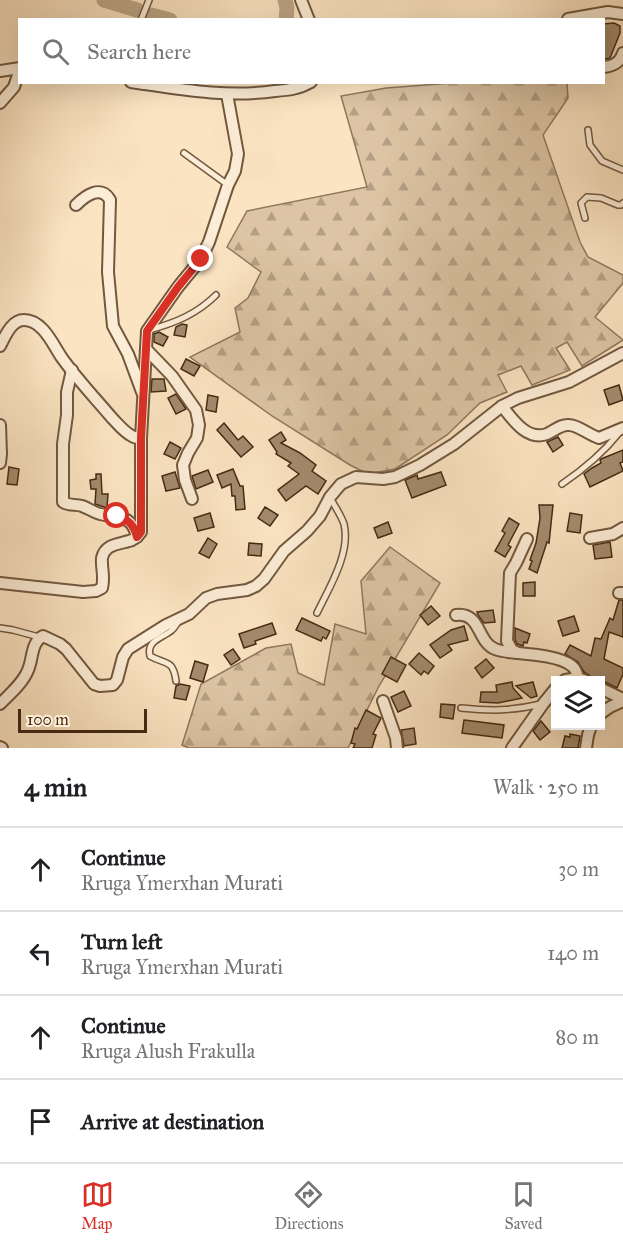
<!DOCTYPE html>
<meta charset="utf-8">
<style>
:root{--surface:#fff;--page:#f2f2f2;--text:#202124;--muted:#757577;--line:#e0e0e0;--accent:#d93025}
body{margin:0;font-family:"IM FELL Great Primer",serif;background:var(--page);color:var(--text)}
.controls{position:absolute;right:18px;bottom:18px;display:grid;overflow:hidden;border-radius:0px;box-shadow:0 6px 24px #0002}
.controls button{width:54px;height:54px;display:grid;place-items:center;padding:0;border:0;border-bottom:2px solid var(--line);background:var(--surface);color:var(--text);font:30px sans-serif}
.scale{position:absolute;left:18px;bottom:15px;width:129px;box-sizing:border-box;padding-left:6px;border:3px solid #462a13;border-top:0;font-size:16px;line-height:21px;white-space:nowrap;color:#462a13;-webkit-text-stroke:4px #fcedd7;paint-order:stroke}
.stop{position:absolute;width:18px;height:18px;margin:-14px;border:4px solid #d93025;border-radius:50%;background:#fff}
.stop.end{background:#d93025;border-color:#fff;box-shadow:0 2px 6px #0008}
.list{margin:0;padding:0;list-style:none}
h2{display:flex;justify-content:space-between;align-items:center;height:78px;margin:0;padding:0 24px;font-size:26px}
h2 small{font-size:20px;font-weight:400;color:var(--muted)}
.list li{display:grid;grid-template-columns:39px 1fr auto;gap:18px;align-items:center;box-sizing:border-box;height:84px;padding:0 24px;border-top:2px solid var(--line)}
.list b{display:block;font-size:22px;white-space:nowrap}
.list p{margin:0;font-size:20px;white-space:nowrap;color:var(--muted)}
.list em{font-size:20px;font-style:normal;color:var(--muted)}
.icon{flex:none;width:33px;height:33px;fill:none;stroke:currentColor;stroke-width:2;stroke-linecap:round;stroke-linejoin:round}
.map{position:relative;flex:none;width:623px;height:748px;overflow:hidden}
.search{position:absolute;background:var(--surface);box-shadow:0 6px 24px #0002;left:18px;right:18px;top:18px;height:66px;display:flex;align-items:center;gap:15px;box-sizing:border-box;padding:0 21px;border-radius:0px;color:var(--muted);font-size:22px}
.sheet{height:414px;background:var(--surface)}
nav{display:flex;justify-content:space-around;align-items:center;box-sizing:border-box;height:84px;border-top:2px solid var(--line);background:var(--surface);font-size:16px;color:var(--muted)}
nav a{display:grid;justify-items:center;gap:3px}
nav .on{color:var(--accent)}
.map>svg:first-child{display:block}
</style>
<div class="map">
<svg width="623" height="748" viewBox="0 0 623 748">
<defs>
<pattern id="forest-firs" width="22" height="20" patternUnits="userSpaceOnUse" patternTransform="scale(1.5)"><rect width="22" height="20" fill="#dcc4a4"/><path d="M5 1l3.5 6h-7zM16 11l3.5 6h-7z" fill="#b49f84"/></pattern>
</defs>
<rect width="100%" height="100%" fill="#fbe4c2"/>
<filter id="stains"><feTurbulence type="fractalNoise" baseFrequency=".00333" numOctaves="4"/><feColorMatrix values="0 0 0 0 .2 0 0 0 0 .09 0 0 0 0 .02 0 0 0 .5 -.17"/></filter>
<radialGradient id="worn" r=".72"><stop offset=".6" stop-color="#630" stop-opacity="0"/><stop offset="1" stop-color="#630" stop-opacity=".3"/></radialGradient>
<g fill="url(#forest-firs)" stroke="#91775c" stroke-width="1.5">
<path d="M452 83H567L568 98 543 135 580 242 588 257 623 275V283L595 317 623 340 582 366 567 342 556 348 570 370 532 385 521 366 498 375 507 392 480 403 447 435 395 469 368 474 350 465 272 416 190 357 240 332 235 308 248 298 261 272 227 247 247 211 367 187 341 96 386 88Z"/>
<path d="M390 547 440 583 379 686 348 748H189L182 745 201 684 266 648 291 644 298 673 324 685 335 624 366 634 361 581Z"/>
</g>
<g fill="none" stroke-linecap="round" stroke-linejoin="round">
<g stroke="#bda586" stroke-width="15">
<path d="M104 0 137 10"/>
<path d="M285 0 287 8 286 20"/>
<path d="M151 15 170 20"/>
</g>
</g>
<g fill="#a48b6e" stroke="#462a13" stroke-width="1.5">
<path d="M614 23 620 26V33L610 58 607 59 603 58V24Z"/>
<path d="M182 324 187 325 185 337 174 335 176 327Z"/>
<path d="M159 332 168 337 163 346 154 342V334Z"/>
<path d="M186 359 200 366 194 376 181 369Z"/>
<path d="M152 379H164L166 391 151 392Z"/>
<path d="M619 385 623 400 609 405 604 390Z"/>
<path d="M176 394 186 409 176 414 168 398Z"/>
<path d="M208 395 218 397 216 412 206 410Z"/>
<path d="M224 423 238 440 243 436 253 447 241 457 217 430Z"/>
<path d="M281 432 286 440 281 443 300 453 316 465 312 471 326 481 318 494 306 486 286 501 278 490 299 474 288 466 291 463 276 454 277 452 269 440Z"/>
<path d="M558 437 563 445 553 452 547 442Z"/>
<path d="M170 442 181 448 175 459 164 454Z"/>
<path d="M623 450V462L620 463 623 471 590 487 584 474 592 468 601 463 600 460 601 459Z"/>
<path d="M9 467 19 469 17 485 7 484Z"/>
<path d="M233 469 240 486H243L245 509 236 510 235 496H232L231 484 222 488 217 475Z"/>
<path d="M208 470 213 482 196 489 192 476Z"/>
<path d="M175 472 180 488 166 491 162 476Z"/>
<path d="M441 472 446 485 412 498 405 480 417 475 418 479Z"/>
<path d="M96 474H101L102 494H108L107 508 95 504 96 489H91L90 480 96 479Z"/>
<path d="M539 505H553L549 543 547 542 537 573 529 569 532 561 530 560 536 543 540 518Z"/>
<path d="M265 507 278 515 270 526 258 518Z"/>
<path d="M210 513 214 527 198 531 194 518Z"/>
<path d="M570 513 582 515 580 533 567 531Z"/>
<path d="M509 518 519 524 508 545 511 547 505 557 495 551 505 533 502 531Z"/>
<path d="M388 522 392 533 378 538 374 528Z"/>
<path d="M208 538 217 544 209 558 199 553Z"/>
<path d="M610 542 612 557 595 559 593 545Z"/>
<path d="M249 543 262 544 261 556 248 555Z"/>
<path d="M535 582V596H523V583Z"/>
<path d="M619 600H623V637L609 632 604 659 623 668V674L617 688 603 681 591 678 589 675 584 672 578 662 565 654 570 645 591 656 595 638 601 639 610 618 613 620Z"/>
<path d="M431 606 440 616 428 625 420 615Z"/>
<path d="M493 610 495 622 484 623 478 615 477 612Z"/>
<path d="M574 616 579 631 563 636 558 621Z"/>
<path d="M302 618 330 631 326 639 323 637 321 641 296 630Z"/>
<path d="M272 623 276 634 255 641 256 644 244 648 239 634Z"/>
<path d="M464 626 468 640 448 645 452 650 440 658 430 645 451 630Z"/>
<path d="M515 628 530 634 527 643 524 642 523 646 517 644 515 639Z"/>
<path d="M233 649 240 659 231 665 224 655Z"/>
<path d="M419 653 434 666 428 674 424 671 421 675 409 664Z"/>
<path d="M391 657 406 665 397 682 382 674Z"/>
<path d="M486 659 494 668 482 678 475 668Z"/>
<path d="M195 661 208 665 203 682 190 678Z"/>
<path d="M512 682 513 688 522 698 498 703 480 702 481 692H497L496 685Z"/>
<path d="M533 682 537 696 531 698 516 686Z"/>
<path d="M180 684 190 686 186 700 174 698 176 686Z"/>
<path d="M404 691 411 706 398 712 391 697Z"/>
<path d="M441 704 455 705 453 719 440 717Z"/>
<path d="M366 710 381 718 373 734 376 735 372 748H353L355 744 351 743 355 728 357 729Z"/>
<path d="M464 720 504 725 502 738 462 733Z"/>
<path d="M541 721 550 732 540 740 533 731Z"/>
<path d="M414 728 416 744 404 746 401 730Z"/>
<path d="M570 734 580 736 578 748H562L565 736 570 737Z"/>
</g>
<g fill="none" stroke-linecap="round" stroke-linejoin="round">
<g stroke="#73583f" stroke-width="8">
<g id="service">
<path d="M141 20 149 0"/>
<path d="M588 130 590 145 602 161 623 170"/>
<path d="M184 153 228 185"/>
<path d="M585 218 581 203 587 197 601 198 618 205H621L623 203"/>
<path d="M149 330C175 323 197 314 216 295"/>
<path d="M562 484C584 469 603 453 619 433"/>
<path d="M317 613C329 588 351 553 344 524 341 515 335 507 331 499"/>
<path d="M0 628 13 630 39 637"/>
<path d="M176 681C173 659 166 665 150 656 146 640 163 638 172 630 174 628 176 625 178 622"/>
<path d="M461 708C491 711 511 711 541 704"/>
</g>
</g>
<g stroke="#73583f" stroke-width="14">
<g id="minor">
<path d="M301 0 309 20"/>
<path d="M568 19 608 12 623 14"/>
<path d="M604 67C613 66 620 63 623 53"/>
<path d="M0 71 20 68"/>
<path d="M131 82C179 89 227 98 275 91 288 90 299 89 311 82"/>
<path d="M0 103 14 87 20 69"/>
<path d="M76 205C85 196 101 184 110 200L108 272 113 326 128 354 142 392"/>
<path d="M0 346C5 337 11 320 24 320 43 320 53 345 62 358 77 379 95 398 112 418 118 424 124 432 132 436 135 438 138 438 141 438"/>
<path d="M146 349 172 376 196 410 199 425 197 438 188 453 183 465 185 480 192 499"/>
<path d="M72 370 67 392V415L63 444V502C69 506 75 504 82 506 88 508 93 512 100 514 118 518 132 514 137 537"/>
<path d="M502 406C513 420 527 441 547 434 554 431 561 424 569 425 578 425 589 435 599 438L623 428"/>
<path d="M0 425 1 454 0 463"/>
<path d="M590 538 613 534 623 528"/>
<path d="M0 583 83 592 96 591 102 588C105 576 101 568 102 558 105 544 119 544 129 541 134 540 138 536 141 532V438L147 331 178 287 201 259 209 242 228 185 235 171 238 154 227 94"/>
<path d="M619 593H623"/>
<path d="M456 615C481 612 477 642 495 649 499 651 504 651 508 652 525 654 558 655 572 666 576 669 577 673 578 678L584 680"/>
<path d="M518 653 512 650 507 641 510 573 516 563 527 539"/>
<path d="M565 680 578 678"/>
<path d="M600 688 623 699"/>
<path d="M383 701 396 738 397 748"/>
<path d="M0 704C10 694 23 683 28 670 33 659 31 642 43 636L60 644 66 649 94 684 100 686 113 685 117 680 123 657 128 649 166 625 189 614 206 598 217 594 247 590 256 586 264 579 284 551 307 531 320 516 330 497 341 484 356 477 383 479 395 477 420 465 454 444 502 406 518 398 569 382 623 353"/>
<path d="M600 714 610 707 623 701"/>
<path d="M0 747 2 748"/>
<path d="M512 748 543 704 556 688"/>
<path d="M586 748 588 735 591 726"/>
</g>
</g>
<use href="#service" stroke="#fcedd7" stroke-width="5"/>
<use href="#minor" stroke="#fcedd7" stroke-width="10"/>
</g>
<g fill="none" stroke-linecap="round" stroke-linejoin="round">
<path stroke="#d93025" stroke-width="8" d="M117 516C129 520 134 525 137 537L141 532V438L147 331 178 287 201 259"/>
</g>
<rect width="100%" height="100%" filter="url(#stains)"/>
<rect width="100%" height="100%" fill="url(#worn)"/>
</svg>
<div class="controls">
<button><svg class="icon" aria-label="layers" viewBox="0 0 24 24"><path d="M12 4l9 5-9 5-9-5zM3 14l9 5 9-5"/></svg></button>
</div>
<div class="scale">100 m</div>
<div class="stop" style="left:117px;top:516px"></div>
<div class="stop end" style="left:201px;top:259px"></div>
<div class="search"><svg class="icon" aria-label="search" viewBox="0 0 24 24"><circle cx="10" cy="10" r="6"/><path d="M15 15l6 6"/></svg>Search here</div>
</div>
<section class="sheet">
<h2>4 min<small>Walk · 250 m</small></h2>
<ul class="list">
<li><svg class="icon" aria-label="ahead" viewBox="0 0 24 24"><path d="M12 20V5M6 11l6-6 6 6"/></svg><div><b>Continue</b><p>Rruga Ymerxhan Murati</p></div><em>30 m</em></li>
<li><svg class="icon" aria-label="left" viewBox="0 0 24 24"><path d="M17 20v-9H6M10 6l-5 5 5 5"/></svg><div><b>Turn left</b><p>Rruga Ymerxhan Murati</p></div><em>140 m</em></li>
<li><svg class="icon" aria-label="ahead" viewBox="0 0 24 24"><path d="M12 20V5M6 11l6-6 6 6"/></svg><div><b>Continue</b><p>Rruga Alush Frakulla</p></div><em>80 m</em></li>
<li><svg class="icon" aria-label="arrive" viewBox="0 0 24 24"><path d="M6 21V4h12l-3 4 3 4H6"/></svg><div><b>Arrive at destination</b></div></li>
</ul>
</section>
<nav>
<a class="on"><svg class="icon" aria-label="map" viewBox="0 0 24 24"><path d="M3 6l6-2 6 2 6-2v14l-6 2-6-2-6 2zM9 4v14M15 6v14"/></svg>Map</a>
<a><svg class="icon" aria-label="directions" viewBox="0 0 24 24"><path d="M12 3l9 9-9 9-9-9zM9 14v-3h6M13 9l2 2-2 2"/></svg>Directions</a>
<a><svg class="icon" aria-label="saved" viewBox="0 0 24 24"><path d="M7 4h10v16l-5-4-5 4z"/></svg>Saved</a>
</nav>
